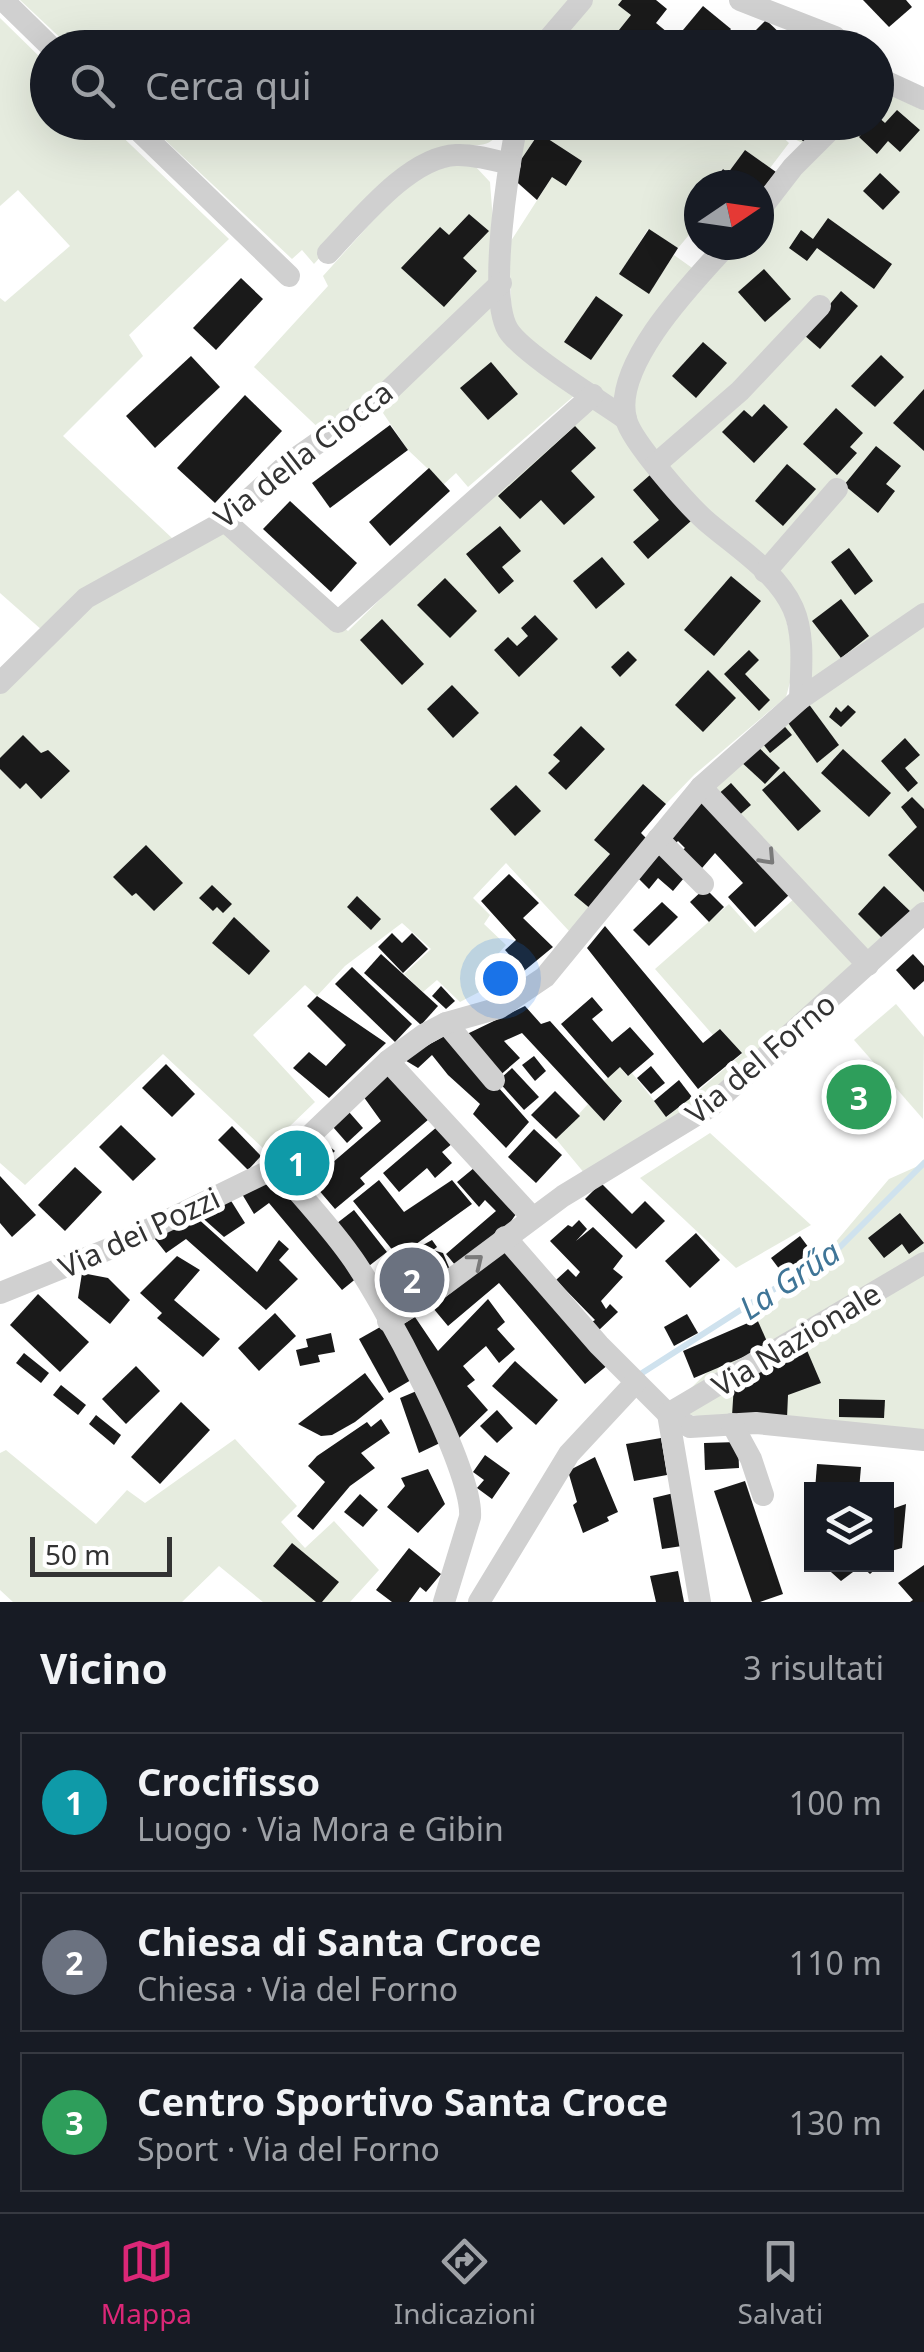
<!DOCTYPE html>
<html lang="it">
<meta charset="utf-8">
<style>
:root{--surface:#171b24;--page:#20242c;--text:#f1f3f6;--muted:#9ea1a6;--line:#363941;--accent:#db2777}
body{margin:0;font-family:"Noto Sans",sans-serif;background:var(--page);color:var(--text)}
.controls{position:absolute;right:30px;bottom:30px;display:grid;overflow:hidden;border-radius:0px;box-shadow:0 10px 40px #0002}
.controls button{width:90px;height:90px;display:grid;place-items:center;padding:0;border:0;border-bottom:2px solid var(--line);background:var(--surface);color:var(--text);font:50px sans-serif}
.compass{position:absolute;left:684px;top:170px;width:90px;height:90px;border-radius:50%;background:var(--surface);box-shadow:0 10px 40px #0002;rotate:77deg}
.scale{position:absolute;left:30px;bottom:25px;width:142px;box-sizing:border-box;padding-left:10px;border:5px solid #333;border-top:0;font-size:28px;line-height:35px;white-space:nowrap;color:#333;-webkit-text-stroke:8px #fff;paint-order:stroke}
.you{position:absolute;left:500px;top:978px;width:35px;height:35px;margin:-25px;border:8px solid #fff;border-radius:50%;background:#1a73e8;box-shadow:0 0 0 15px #1a73e833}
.badge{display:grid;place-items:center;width:65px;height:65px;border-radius:50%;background:var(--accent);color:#fff;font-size:32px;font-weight:700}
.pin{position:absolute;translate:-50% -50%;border:5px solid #fff;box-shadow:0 2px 10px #0006}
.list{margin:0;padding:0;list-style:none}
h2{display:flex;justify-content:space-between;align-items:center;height:130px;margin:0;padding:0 40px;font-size:42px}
h2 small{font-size:32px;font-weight:400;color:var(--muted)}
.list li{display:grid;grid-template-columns:65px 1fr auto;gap:30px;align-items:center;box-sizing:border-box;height:140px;margin:0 20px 20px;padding:0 20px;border:2px solid var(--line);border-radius:0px}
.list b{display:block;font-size:38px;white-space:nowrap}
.list p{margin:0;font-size:32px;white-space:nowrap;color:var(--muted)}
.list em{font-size:32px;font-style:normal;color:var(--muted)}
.icon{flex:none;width:55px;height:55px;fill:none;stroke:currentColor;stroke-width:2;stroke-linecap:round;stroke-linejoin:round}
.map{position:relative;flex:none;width:924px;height:1602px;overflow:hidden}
.search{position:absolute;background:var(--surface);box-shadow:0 10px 40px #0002;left:30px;right:30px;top:30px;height:110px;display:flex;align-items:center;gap:25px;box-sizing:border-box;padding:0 35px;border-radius:55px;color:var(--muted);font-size:38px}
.sheet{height:610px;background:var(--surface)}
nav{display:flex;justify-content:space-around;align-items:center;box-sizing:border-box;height:140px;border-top:2px solid var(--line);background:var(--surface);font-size:28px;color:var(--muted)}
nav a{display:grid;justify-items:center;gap:5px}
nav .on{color:var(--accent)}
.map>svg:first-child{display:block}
</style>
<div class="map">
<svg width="924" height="1602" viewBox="0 0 924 1602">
<rect width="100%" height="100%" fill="#fff"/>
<g fill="#e6ecdf">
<path d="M20 0H575L535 48 70 47Z"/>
<path d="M588 0H622L619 5 631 15 630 47 552 48Z"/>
<path d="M0 18 47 64 48 122 108 123 229 239 129 335 143 356 63 436 173 539 43 631 0 593V298L5 302 70 246 18 190 0 206Z"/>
<path d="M876 83 924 103V605L793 694 802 636 766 567 654 459 629 417 648 350 735 245H759V218L842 123 876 122Z"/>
<path d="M147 123H506C487 159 470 137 441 151 388 177 352 222 314 264L302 250 292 259Z"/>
<path d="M525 123H783L807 145 775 130 789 143 770 168 745 150 728 173 722 169 712 185H699V245H722L711 258 689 235 678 248 648 229 620 274 649 293 674 255 695 270 622 417 512 328 509 244 552 177 581 161 539 133 520 161Z"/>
<path d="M450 162 475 166 490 182 495 248 507 330 582 389 468 487 456 473 444 484 408 450 381 410 327 436 254 367 328 286 323 276 405 185Z"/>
<path d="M589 394 778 587 796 660 786 697 694 775 666 804 594 840 610 854 575 895 592 910 569 931 506 863 473 898 490 915 484 924 506 945 498 954 517 972 460 1002 437 980 423 992 404 974 431 949 402 923 345 966 317 996 305 985 253 1035 315 1102 265 1150 163 1054 25 1185 0 1163V690L75 615 225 524 348 631Z"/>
<path d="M924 622V901L868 960 700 779Z"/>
<path d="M795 898 862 965 709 1102 585 1174 556 1139 588 1104 604 1121 622 1102 604 1081 620 1067 627 1076 632 1073 667 1117 742 1054 720 1029 713 1035 655 969 729 904 755 933Z"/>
<path d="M896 1004 924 1037 923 1119 854 1040Z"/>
<path d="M857 1063 891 1104 864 1130 827 1091Z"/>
<path d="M710 1133 811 1225 736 1268 640 1178Z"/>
<path d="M924 1159V1262L668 1411 822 1258 889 1179 918 1166Z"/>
<path d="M924 1266V1435L675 1414Z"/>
<path d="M235 1439 297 1506 281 1522 305 1548 334 1521 379 1570 350 1602H263L219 1566 182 1602H13L0 1590V1453L6 1450 96 1524 127 1490 145 1503Z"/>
</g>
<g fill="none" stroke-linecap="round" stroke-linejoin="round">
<path stroke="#cfe2ee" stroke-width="6" d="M639 1375 767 1293 826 1261 924 1163"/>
</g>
<g fill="#1a1a1a">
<path d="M622 0H656L667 9 656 23 667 32 654 48H630L615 35 631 15 618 5Z"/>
<path d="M863 0H906L912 7 889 27Z"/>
<path d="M703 6 731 29 716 48H680L673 42Z"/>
<path d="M766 20 784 37 774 48H769L754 32Z"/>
<path d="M897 110 920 130 900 152 888 141 877 154 859 137 872 122H876V115L885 123Z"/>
<path d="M793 122H811L821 131 807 145 789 128Z"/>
<path d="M539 133 582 161 566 186 552 177 537 200 510 176Z"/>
<path d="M745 150 776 172 759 194V185H711L723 169 728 173Z"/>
<path d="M880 173 900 192 883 210 863 191Z"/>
<path d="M469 214 489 231 463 258 477 271 444 307 401 268 440 227 449 235Z"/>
<path d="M828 218 892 264 874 289 817 248 807 261 789 248 801 230 813 239Z"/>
<path d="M649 229 678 248 649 294 619 274Z"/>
<path d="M764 269 791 299 765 322 738 292Z"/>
<path d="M241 278 263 299 216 350 193 328Z"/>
<path d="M841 291 858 306 820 349 804 335Z"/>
<path d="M596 296 623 315 591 360 564 342Z"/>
<path d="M703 342 727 363 696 398 672 376Z"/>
<path d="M881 355 904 377 875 407 851 386Z"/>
<path d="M191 356 220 387 155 448 126 416Z"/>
<path d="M491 362 518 394 488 420 460 388Z"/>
<path d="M924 389V451L893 423Z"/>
<path d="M245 395 282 431 215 503 177 468Z"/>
<path d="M764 404 788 427 754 463 722 432 744 410 752 417Z"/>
<path d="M836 408 863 433 850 447 857 453 837 475 803 444Z"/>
<path d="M390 425 408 450 330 508 312 483Z"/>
<path d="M575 426 596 448 571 471 595 497 564 525 541 500 520 519 498 496Z"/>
<path d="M876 446 901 466 886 484 895 491 878 513 844 485Z"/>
<path d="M787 464 816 489 783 526 755 501Z"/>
<path d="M429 468 450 491 390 546 369 522Z"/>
<path d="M650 475 691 521 648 559 633 542 659 520 633 490Z"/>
<path d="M290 501 357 563 331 592 263 529Z"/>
<path d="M500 526 521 551 502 567 514 581 499 594 466 554Z"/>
<path d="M849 548 873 581 855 595 831 562Z"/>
<path d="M602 557 625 584 596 609 573 581Z"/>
<path d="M731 576 761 601 714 656 684 630Z"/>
<path d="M445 578 477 611 450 638 417 605Z"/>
<path d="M841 599 869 636 841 658 812 621Z"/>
<path d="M535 615 558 639 519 677 494 650 508 637 517 646 528 636 521 628Z"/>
<path d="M382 619 424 664 402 685 360 640Z"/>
<path d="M749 650 759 660 745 674 770 700 759 711 724 674Z"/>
<path d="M628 651 637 660 620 677 611 667Z"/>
<path d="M708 670 736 698 703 732 675 705Z"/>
<path d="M452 685 479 713 453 738 427 709Z"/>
<path d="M808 703 839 745 817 763 786 720Z"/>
<path d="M848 705 856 712 841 727 829 717 836 707 841 712Z"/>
<path d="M780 721 792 735 770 753 759 739Z"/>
<path d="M581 726 605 749 566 790 548 773 560 761 553 755Z"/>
<path d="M23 735 41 753 48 750 70 771 41 799 26 783 20 789 0 769V758Z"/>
<path d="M905 738 920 755 905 768 918 783 908 792 881 761Z"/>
<path d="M754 743 780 768 765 784 739 760Z"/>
<path d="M843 749 891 793 869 817 821 773Z"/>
<path d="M784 771 821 811 798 831 762 790Z"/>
<path d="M731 783 751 805 736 818 716 796Z"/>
<path d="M643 784 666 804 641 833 646 838 592 910 574 895 610 854 594 840Z"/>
<path d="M516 785 541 811 515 836 490 809Z"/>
<path d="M912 797 924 809V892L888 855 917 827 901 807Z"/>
<path d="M700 800 790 894 755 927 728 897 743 883 715 853 696 875 676 855 685 848 678 841 669 849 665 844Z"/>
<path d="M146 845 183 883 154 911 136 893 132 896 113 877Z"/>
<path d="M662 852 689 872 673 891 658 878 649 889 638 878Z"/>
<path d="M509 874 539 903 523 918 553 947 524 971 505 950 516 940 481 901Z"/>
<path d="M212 885 232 904 223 913 217 907 213 911 199 898Z"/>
<path d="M884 886 912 913 885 941 858 914Z"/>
<path d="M705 888 724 907 709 922 690 902Z"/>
<path d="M357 896 381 919 371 930 347 907Z"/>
<path d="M662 902 678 917 649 946 633 930Z"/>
<path d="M234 917 270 951 249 975 212 943Z"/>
<path d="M605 926 703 1043 720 1029 742 1053 698 1089 587 948Z"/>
<path d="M392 933 402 943 412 933 428 949 403 973 378 947Z"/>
<path d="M381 954 438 1006 421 1025 364 973Z"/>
<path d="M913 954 924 966V981L914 990 896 970Z"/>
<path d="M352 967 412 1024 395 1042 335 984Z"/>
<path d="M441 986 455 1001 446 1009 432 996Z"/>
<path d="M317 996 386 1043 329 1098 293 1068 309 1052 326 1066 346 1045 307 1006Z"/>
<path d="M592 997 603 1010 592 1019 612 1042 630 1027 654 1054 628 1076 620 1067 608 1078 561 1024Z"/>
<path d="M525 1006 541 1024 550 1021 622 1101 604 1121 522 1033 504 1041 520 1058 498 1077 467 1034Z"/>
<path d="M450 1033 529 1122 506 1148 473 1114 480 1104 448 1075 432 1055 418 1068 403 1059Z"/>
<path d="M534 1056 546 1071 535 1081 522 1065Z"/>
<path d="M166 1064 195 1094 172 1117 142 1088Z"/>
<path d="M651 1066 665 1083 651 1094 637 1078Z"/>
<path d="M512 1068 539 1097 524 1110 498 1081Z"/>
<path d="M388 1073 429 1119 360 1178 365 1184 335 1209 311 1181 381 1121 363 1096Z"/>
<path d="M679 1080 692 1097 666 1117 654 1101Z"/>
<path d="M555 1091 580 1116 556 1139 531 1115Z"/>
<path d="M349 1112 363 1128 347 1143 333 1127Z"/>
<path d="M121 1125 156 1159 133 1181 99 1147Z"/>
<path d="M232 1126 261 1156 248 1170 218 1140Z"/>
<path d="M438 1126 453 1143 442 1152 452 1163 435 1178 427 1168 399 1192 383 1173Z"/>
<path d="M534 1129 562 1155 536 1183 508 1157Z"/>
<path d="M322 1140 335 1151 300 1182 290 1169Z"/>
<path d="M480 1163 521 1207 497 1241 460 1271 446 1254 496 1211 485 1200 479 1207 457 1182Z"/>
<path d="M75 1167 102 1192 65 1231 38 1205Z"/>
<path d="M0 1176 36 1215 12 1237 0 1223Z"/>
<path d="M273 1176 358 1277 342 1290 269 1203 254 1214 242 1194Z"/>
<path d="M379 1180 404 1212 452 1180 472 1204 398 1257 353 1201Z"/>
<path d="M601 1183 632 1214 645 1201 665 1221 636 1249 585 1199Z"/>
<path d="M228 1196 245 1223 224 1237 197 1213Z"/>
<path d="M354 1210 387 1252 365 1269 332 1227Z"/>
<path d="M900 1213 924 1243 909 1254 902 1244 884 1258 868 1238Z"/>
<path d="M195 1216 257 1272 279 1240 289 1249 279 1260 298 1279 266 1310 186 1239 166 1253 151 1234Z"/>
<path d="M579 1220 587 1229 576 1241 593 1227 623 1256 613 1269 623 1277 601 1301 606 1309 610 1304 618 1312 599 1330 592 1322 595 1320 556 1280 568 1269 576 1277 580 1272 550 1241 568 1225 572 1227Z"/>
<path d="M696 1233 720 1260 690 1288 665 1261Z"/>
<path d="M800 1236 815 1256 786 1278 771 1258Z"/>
<path d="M432 1240 437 1247 433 1250 443 1253 451 1272 395 1311 378 1279 428 1253 423 1245Z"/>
<path d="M508 1244 609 1364 585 1384 499 1283 448 1326 433 1308Z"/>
<path d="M177 1256 200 1270 174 1300 220 1339 203 1357 157 1318 162 1313 140 1293Z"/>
<path d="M82 1273 108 1278 130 1300 110 1324 78 1298Z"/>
<path d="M38 1294 89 1342 60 1372 10 1325Z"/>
<path d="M488 1299 505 1322 497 1329 515 1349 499 1363 486 1346 463 1366 475 1380 467 1386 488 1410 459 1438 397 1328 415 1317 438 1351Z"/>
<path d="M275 1313 296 1336 259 1371 238 1348Z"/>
<path d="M687 1314 698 1333 674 1346 664 1327Z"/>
<path d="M757 1319 769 1346 694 1378 683 1351Z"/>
<path d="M382 1326 411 1380 389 1393 359 1339Z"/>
<path d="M331 1333 335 1352 318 1355 320 1362 300 1366 296 1350 308 1347 306 1339Z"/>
<path d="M806 1348 821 1383 788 1395 787 1418 732 1416 734 1384Z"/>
<path d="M24 1353 49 1373 41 1383 16 1363Z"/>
<path d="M515 1361 558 1400 536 1425 492 1386Z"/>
<path d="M136 1366 160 1391 126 1424 102 1399Z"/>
<path d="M365 1373 384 1399 355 1422 332 1435 321 1436 298 1424Z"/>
<path d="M61 1385 86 1405 78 1415 53 1395Z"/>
<path d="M419 1390 442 1442 419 1453 400 1398Z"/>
<path d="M839 1399 885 1400 884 1418 839 1417Z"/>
<path d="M181 1402 210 1430 160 1484 131 1457Z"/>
<path d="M497 1410 513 1428 497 1443 480 1426Z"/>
<path d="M96 1415 121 1435 114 1445 89 1424Z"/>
<path d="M381 1419 390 1433 361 1453 375 1468 350 1486 313 1530 297 1516 325 1482 308 1466 317 1456 367 1422 371 1427Z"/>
<path d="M661 1438 667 1475 634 1481 626 1444Z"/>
<path d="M738 1442 739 1468 705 1470 704 1443Z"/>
<path d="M485 1455 510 1473 492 1499 477 1488 484 1480 473 1472Z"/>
<path d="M595 1457 618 1512 607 1517 609 1521 583 1533 573 1505 577 1502 568 1471Z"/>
<path d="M817 1464 861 1467 859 1490H815Z"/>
<path d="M428 1469 445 1504 418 1533 387 1507 405 1486 401 1478Z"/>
<path d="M745 1481 783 1594 760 1602H752L714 1491Z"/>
<path d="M674 1493 682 1546 662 1549 653 1498Z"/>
<path d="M360 1494 378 1510 363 1527 344 1512Z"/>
<path d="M906 1504 902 1548 891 1551 886 1542V1511Z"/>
<path d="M292 1543 339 1582 322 1602H316L273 1566Z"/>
<path d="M409 1548 441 1574 426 1592 420 1587 409 1602H392L376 1590Z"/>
<path d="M822 1564H881L870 1574 861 1566 841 1581Z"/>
<path d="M924 1565V1602H910L913 1600 898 1583Z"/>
<path d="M678 1571 684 1602H656L650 1576Z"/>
</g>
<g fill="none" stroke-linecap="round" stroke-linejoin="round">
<g stroke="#d0d0d0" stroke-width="22">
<path d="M3 0 52 48"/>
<path d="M740 0 835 37 846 48"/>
<path d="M541 48 582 0"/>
<path d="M876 77 924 99"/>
<path d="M130 122 289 276"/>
<path d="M517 122C509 165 487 295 508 330 523 354 599 400 626 419"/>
<path d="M759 211 793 167 838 122"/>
<path d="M727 245C693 282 612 365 626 419 631 441 688 505 706 521 736 547 776 571 793 608 805 635 801 669 800 699"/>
<path d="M328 253C359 221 409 157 456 155 473 154 493 160 510 164"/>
<path d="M656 464 740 391 820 306"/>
<path d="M225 521 338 622 593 395"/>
<path d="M765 572 837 489"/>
<path d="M0 683 86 598 225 521 289 463 379 400 501 283"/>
<path d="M701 787 868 965"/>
<path d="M658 839 703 884"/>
<path d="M446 1023 494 1080"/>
<path d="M388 1061 532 1217"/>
<path d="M277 1167C301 1196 328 1224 350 1255 381 1297 474 1470 470 1517L444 1602"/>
<path d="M505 1237 599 1345 668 1414 690 1427 756 1423 924 1440"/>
<path d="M0 1293 109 1249 277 1167 388 1061 425 1034 446 1023 499 1008 545 977 701 787 800 699 924 614"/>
<path d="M388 1321 445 1284 563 1196 711 1106 924 913"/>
<path d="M732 1424 751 1459 763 1495"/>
<path d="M479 1602 569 1454 636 1382"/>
<path d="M700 1602 668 1414 924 1263"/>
</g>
</g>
<defs><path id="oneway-chevron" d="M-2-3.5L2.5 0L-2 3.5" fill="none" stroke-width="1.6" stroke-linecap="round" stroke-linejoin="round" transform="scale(2.5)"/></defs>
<g stroke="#7a7a7a">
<use href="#oneway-chevron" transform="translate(768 858) rotate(47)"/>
<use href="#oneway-chevron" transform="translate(476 1261) rotate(-39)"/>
</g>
<g text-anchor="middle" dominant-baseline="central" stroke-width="10" stroke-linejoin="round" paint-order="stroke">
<g font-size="30" fill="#333" stroke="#fff">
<text transform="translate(303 454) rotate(-38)">Via della Ciocca</text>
<text transform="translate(760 1058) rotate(-40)">Via del Forno</text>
<text transform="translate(139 1232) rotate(-25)">Via dei Pozzi</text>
<text transform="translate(796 1339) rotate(-31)">Via Nazionale</text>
</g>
<g font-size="32" font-style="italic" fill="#3f7597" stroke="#fff">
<text transform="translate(789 1279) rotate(-34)">La Grűa</text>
</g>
</g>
</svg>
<div class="controls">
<button><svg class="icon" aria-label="layers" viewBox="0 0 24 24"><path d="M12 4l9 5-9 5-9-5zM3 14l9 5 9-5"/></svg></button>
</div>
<svg class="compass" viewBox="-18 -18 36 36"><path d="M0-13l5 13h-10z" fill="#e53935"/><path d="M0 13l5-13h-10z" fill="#9ea1a6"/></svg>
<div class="scale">50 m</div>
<div class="you"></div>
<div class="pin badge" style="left:297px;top:1163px;background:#0f9aa8">1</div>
<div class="pin badge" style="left:412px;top:1280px;background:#6b7280">2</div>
<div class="pin badge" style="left:859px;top:1097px;background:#2e9e5b">3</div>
<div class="search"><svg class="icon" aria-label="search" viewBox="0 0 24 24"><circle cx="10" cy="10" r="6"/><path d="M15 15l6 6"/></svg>Cerca qui</div>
</div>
<section class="sheet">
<h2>Vicino<small>3 risultati</small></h2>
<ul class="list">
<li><span class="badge" style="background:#0f9aa8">1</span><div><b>Crocifisso</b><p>Luogo · Via Mora e Gibin</p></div><em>100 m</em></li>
<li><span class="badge" style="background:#6b7280">2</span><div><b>Chiesa di Santa Croce</b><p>Chiesa · Via del Forno</p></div><em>110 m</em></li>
<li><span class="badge" style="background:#2e9e5b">3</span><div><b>Centro Sportivo Santa Croce</b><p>Sport · Via del Forno</p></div><em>130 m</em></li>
</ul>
</section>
<nav>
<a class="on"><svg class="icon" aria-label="map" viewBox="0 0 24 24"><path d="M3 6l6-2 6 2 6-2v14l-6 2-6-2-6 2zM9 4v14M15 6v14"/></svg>Mappa</a>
<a><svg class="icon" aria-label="directions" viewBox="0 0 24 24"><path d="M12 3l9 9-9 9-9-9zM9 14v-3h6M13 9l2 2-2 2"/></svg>Indicazioni</a>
<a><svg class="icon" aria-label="saved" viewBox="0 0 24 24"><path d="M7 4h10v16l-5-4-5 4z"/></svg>Salvati</a>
</nav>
